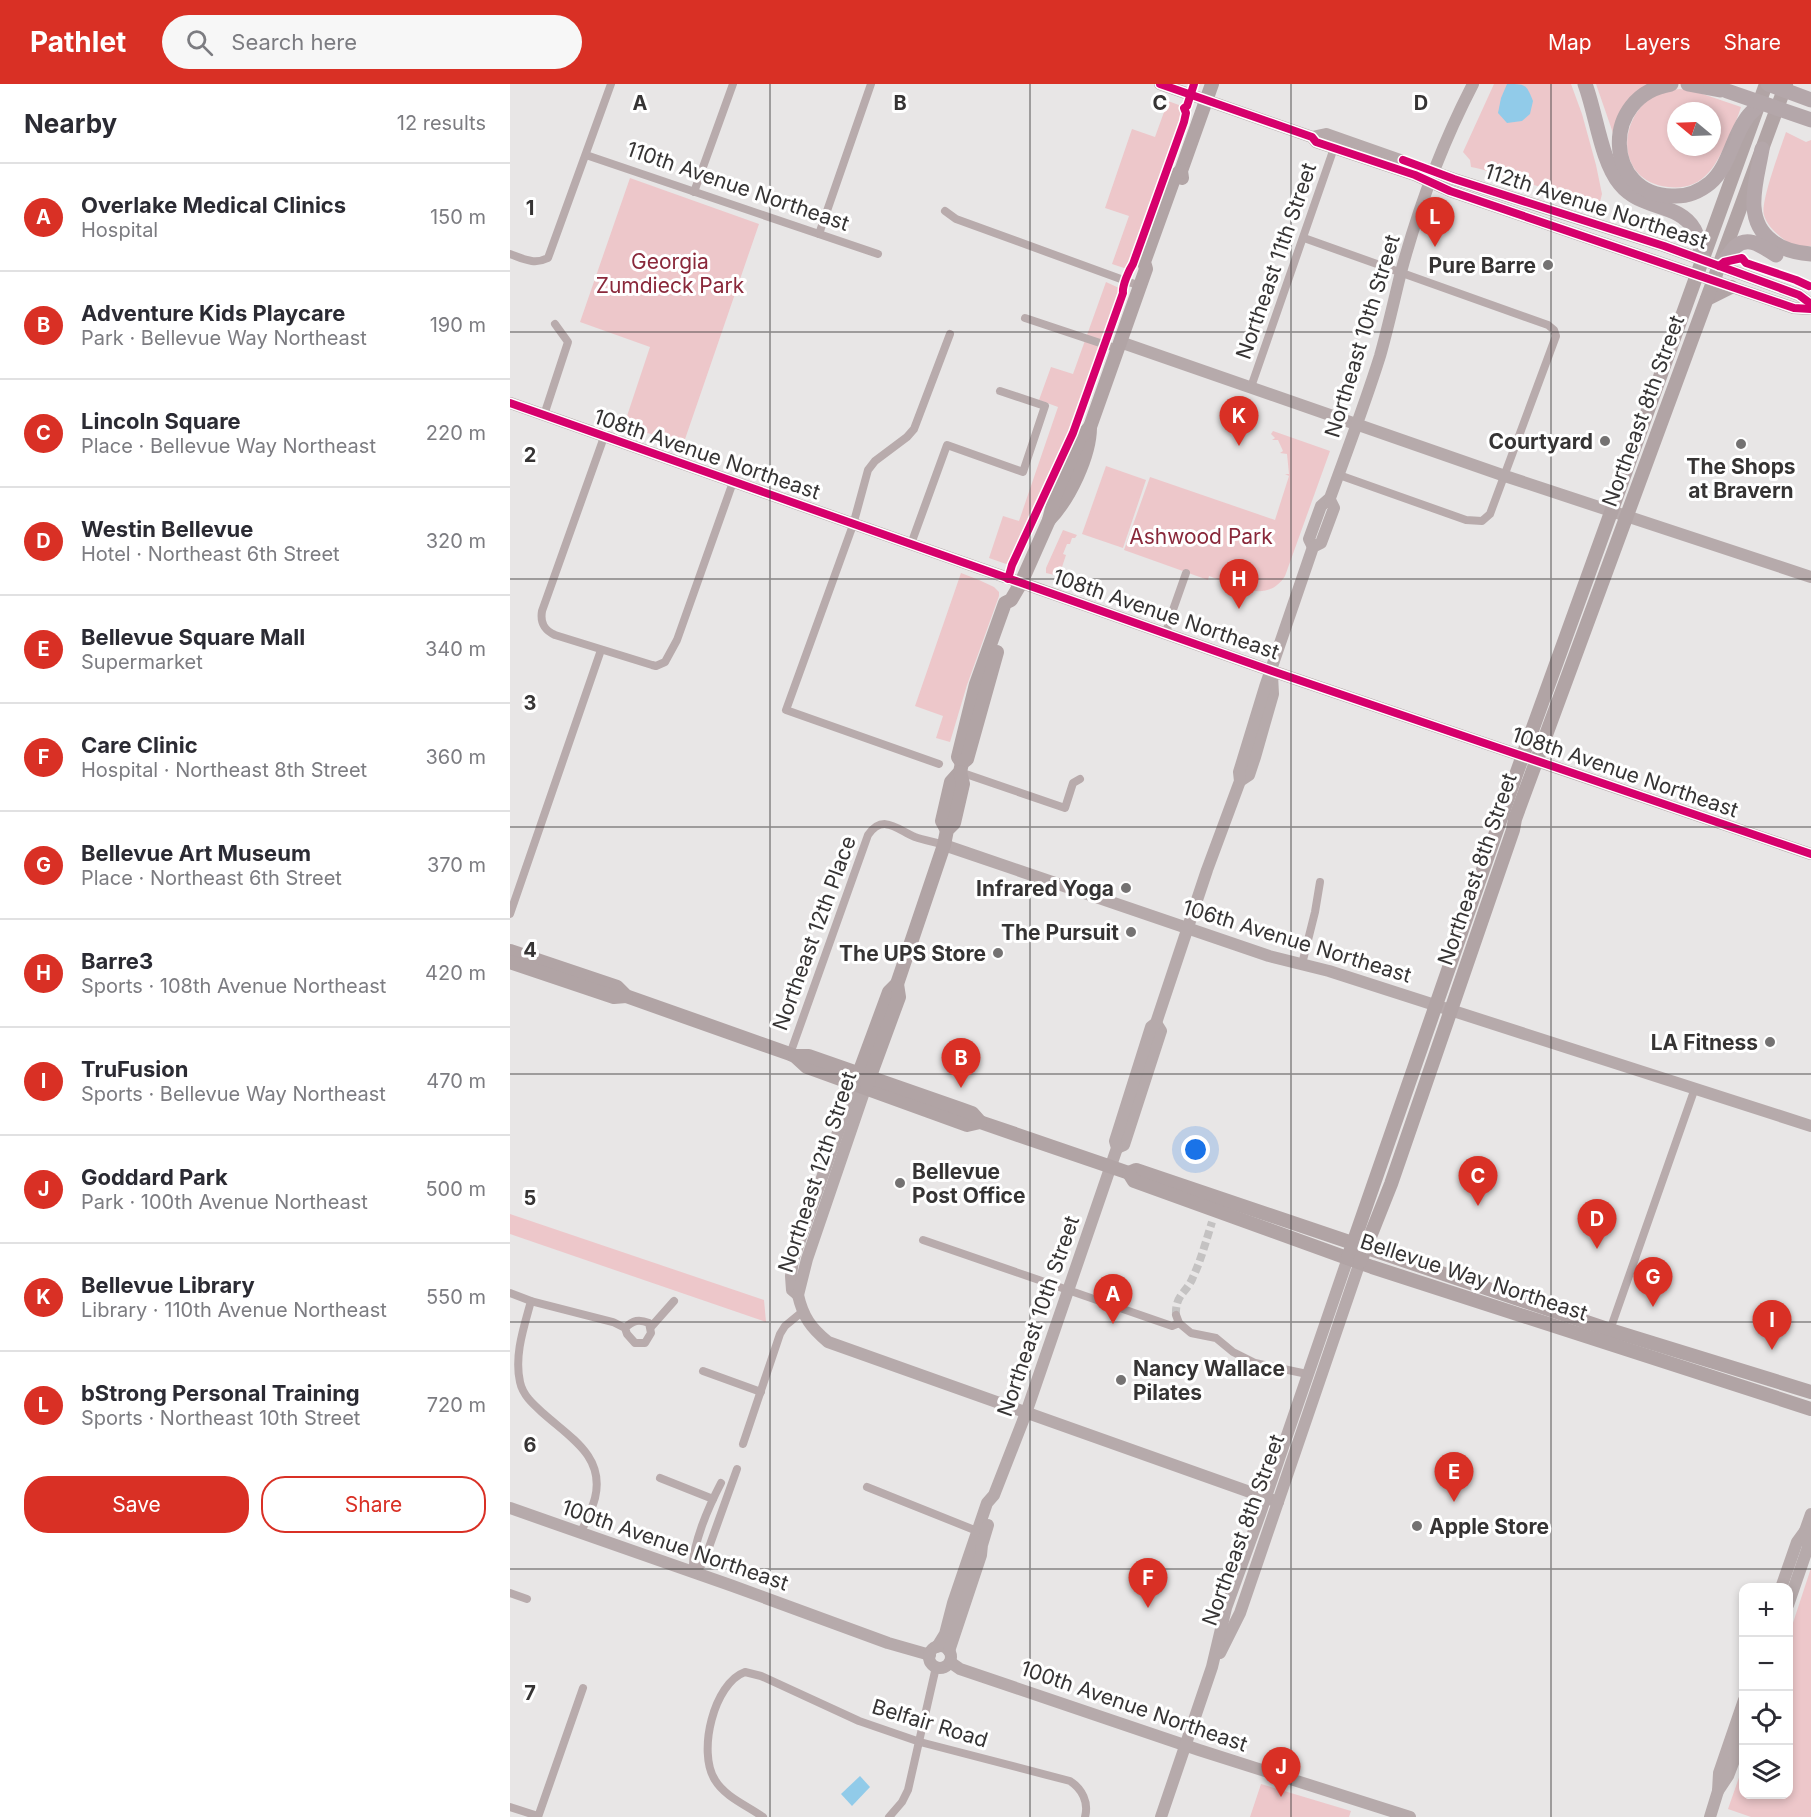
<!DOCTYPE html>
<meta charset="utf-8">
<style>
:root{--surface:#fff;--page:#f7f7f7;--text:#2b2b33;--muted:#7c7c81;--line:#e1e1e2;--accent:#d93025}
body{margin:0;font-family:Inter,sans-serif;background:var(--page);color:var(--text)}
.controls{position:absolute;right:18px;bottom:18px;display:grid;overflow:hidden;border-radius:12px;box-shadow:0 3px 9px #0003}
.controls button{width:54px;height:54px;display:grid;place-items:center;padding:0;border:0;border-bottom:2px solid var(--line);background:var(--surface);color:var(--text);font:30px sans-serif}
.compass{position:absolute;left:1157px;top:18px;width:54px;height:54px;border-radius:50%;background:var(--surface);box-shadow:0 3px 9px #0003;rotate:289deg}
.you{position:absolute;left:686px;top:1066px;width:21px;height:21px;margin:-15px;border:4px solid #fff;border-radius:50%;background:#1a73e8;box-shadow:0 0 0 9px #1a73e833}
.badge{display:grid;place-items:center;width:39px;height:39px;border-radius:50%;background:var(--accent);color:#fff;font-size:20px;font-weight:700}
.pin{position:absolute;translate:-50% -50px;filter:drop-shadow(0 2px 3px #0008)}
.pin::after{content:'';position:absolute;top:32px;width:21px;height:18px;background:inherit;clip-path:polygon(0 0,100% 0,50% 100%)}
.list{margin:0;padding:0;list-style:none}
h2{display:flex;justify-content:space-between;align-items:center;height:78px;margin:0;padding:0 24px;font-size:26px}
h2 small{font-size:20px;font-weight:400;color:var(--muted)}
.list li{display:grid;grid-template-columns:39px 1fr auto;gap:18px;align-items:center;box-sizing:border-box;height:108px;padding:0 24px;border-top:2px solid var(--line)}
.list b{display:block;font-size:22px;white-space:nowrap}
.list p{margin:0;font-size:20px;white-space:nowrap;color:var(--muted)}
.list em{font-size:20px;font-style:normal;color:var(--muted)}
.actions{display:flex;gap:12px;padding:18px 24px}
.actions a{flex:1;padding:14px 0;border:2px solid var(--accent);border-radius:24px;text-align:center;font-size:21px;color:var(--accent)}
.actions .main{background:var(--accent);color:#fff}
.icon{flex:none;width:33px;height:33px;fill:none;stroke:currentColor;stroke-width:2;stroke-linecap:round;stroke-linejoin:round}
.map{position:relative;flex:none;width:1301px;height:1733px;overflow:hidden}
header{display:flex;align-items:center;gap:36px;box-sizing:border-box;height:84px;padding:0 30px;background:var(--accent);color:#fff}
header strong{font-size:28px}
nav{display:flex;gap:33px;margin-inline-start:auto;font-size:21px}
.search{width:420px;height:54px;background:var(--page);display:flex;align-items:center;gap:15px;box-sizing:border-box;padding:0 21px;border-radius:33px;color:var(--muted);font-size:22px}
main{display:flex}
aside{flex:1;background:var(--surface)}
.map>svg:first-child{display:block}
</style>
<header>
<strong>Pathlet</strong>
<div class="search"><svg class="icon" aria-label="search" viewBox="0 0 24 24"><circle cx="10" cy="10" r="6"/><path d="M15 15l6 6"/></svg>Search here</div>
<nav><a>Map</a><a>Layers</a><a>Share</a></nav>
</header>
<main>
<aside>
<h2>Nearby<small>12 results</small></h2>
<ul class="list">
<li><span class="badge">A</span><div><b>Overlake Medical Clinics</b><p>Hospital</p></div><em>150 m</em></li>
<li><span class="badge">B</span><div><b>Adventure Kids Playcare</b><p>Park · Bellevue Way Northeast</p></div><em>190 m</em></li>
<li><span class="badge">C</span><div><b>Lincoln Square</b><p>Place · Bellevue Way Northeast</p></div><em>220 m</em></li>
<li><span class="badge">D</span><div><b>Westin Bellevue</b><p>Hotel · Northeast 6th Street</p></div><em>320 m</em></li>
<li><span class="badge">E</span><div><b>Bellevue Square Mall</b><p>Supermarket</p></div><em>340 m</em></li>
<li><span class="badge">F</span><div><b>Care Clinic</b><p>Hospital · Northeast 8th Street</p></div><em>360 m</em></li>
<li><span class="badge">G</span><div><b>Bellevue Art Museum</b><p>Place · Northeast 6th Street</p></div><em>370 m</em></li>
<li><span class="badge">H</span><div><b>Barre3</b><p>Sports · 108th Avenue Northeast</p></div><em>420 m</em></li>
<li><span class="badge">I</span><div><b>TruFusion</b><p>Sports · Bellevue Way Northeast</p></div><em>470 m</em></li>
<li><span class="badge">J</span><div><b>Goddard Park</b><p>Park · 100th Avenue Northeast</p></div><em>500 m</em></li>
<li><span class="badge">K</span><div><b>Bellevue Library</b><p>Library · 110th Avenue Northeast</p></div><em>550 m</em></li>
<li><span class="badge">L</span><div><b>bStrong Personal Training</b><p>Sports · Northeast 10th Street</p></div><em>720 m</em></li>
</ul>
<div class="actions"><a class="main">Save</a><a>Share</a></div>
</aside>
<div class="map">
<svg width="1301" height="1733" viewBox="0 0 1301 1733">
<rect width="100%" height="100%" fill="#e8e6e6"/>
<g fill="#edc7ca" fill-rule="evenodd">
<path d="M984 0H1061L1072 30 1086 81 1092 110 1089 122 1002 94C987 92 975 85 961 83L960 76 953 68Z"/>
<path d="M1086 0H1145L1103 49Z"/>
<path d="M1170 5 1181 6 1231 23C1226 39 1210 76 1199 88 1188 101 1174 105 1158 103 1105 97 1106 32 1148 9 1154 6 1163 6 1170 5ZM1166 27H1202V63H1166Z"/>
<path d="M658 17 669 21 675 32 622 180 617 185 602 180 619 132 595 124 622 45 645 53Z"/>
<path d="M1276 48 1296 58 1301 56V162H1283C1272 154 1258 145 1254 131 1250 119 1271 63 1276 48Z"/>
<path d="M120 94 249 140 173 361 114 341 140 263 70 238Z"/>
<path d="M596 198 609 204 611 211 562 349 504 478 499 481 479 474 493 432 509 437 548 323 529 316 541 283 563 290Z"/>
<path d="M763 347 820 367 775 492C757 521 724 501 699 492L698 496 614 466 640 393 765 436 779 392 775 390H779L777 370 770 369 773 367 768 356H762L765 354 761 350Z"/>
<path d="M596 382 636 396 613 464 572 450Z"/>
<path d="M553 446 567 451 565 454H562L560 460H557L553 470 556 471 549 492 536 489V484Z"/>
<path d="M451 489 469 496 484 503 489 508V512L457 601 440 658 426 654 433 632 405 622Z"/>
<path d="M0 1130 254 1216 256 1238 0 1150Z"/>
<path d="M1301 1484V1733H1241L1218 1725 1233 1682 1234 1710H1278L1279 1551Z"/>
<path d="M751 1700 841 1727 839 1733H740Z"/>
</g>
<g fill="#91cbe9">
<path d="M997 0C1016 0 1016 0 1023 17L1020 30 1012 37 997 39 988 29 991 14Z"/>
<path d="M350 1692 360 1703 342 1722 331 1710Z"/>
</g>
<g fill="none" stroke-linecap="round" stroke-linejoin="round">
<path stroke="#c4c2c2" stroke-width="8" stroke-dasharray="8 4" stroke-linecap="butt" d="M666 1231C665 1210 677 1209 683 1193 691 1176 696 1157 702 1138"/>
<g stroke="#b8abac" stroke-width="8">
<path d="M76 71 368 170"/>
<path d="M184 108 223 0"/>
<path d="M435 127 446 135 630 202"/>
<path d="M309 150 361 0"/>
<path d="M794 154 1038 241 1044 246 1046 252 980 430 972 437 956 436 829 391"/>
<path d="M0 170C14 175 24 181 38 174L101 0"/>
<path d="M515 234 608 265"/>
<path d="M741 303 824 64"/>
<path d="M34 331 58 258 45 240"/>
<path d="M94 353 32 527C30 539 34 546 45 551L142 581 146 582 155 578 167 556 223 398"/>
<path d="M401 460 437 361 513 388 535 322 490 307"/>
<path d="M657 549 658 540 676 489"/>
<path d="M429 680 276 626 343 441 358 386 365 377 397 353 404 345 440 250"/>
<path d="M450 688 555 724 563 699 570 695"/>
<path d="M0 830 91 566"/>
<path d="M792 880 805 828 810 798"/>
<path d="M280 970 358 751C373 729 388 746 405 753 414 756 424 758 434 761"/>
<path d="M413 1156 662 1242 669 1239"/>
<path d="M0 1209 21 1217 103 1238 115 1244 117 1250 125 1259H135L141 1249 139 1239C129 1235 123 1236 115 1244"/>
<path d="M21 1217C14 1243 4 1271 10 1298 13 1312 24 1321 34 1330 61 1354 95 1373 85 1414 82 1426 76 1437 71 1448"/>
<path d="M666 1231 669 1239 681 1249 706 1254 723 1268 745 1279 797 1290"/>
<path d="M141 1243 164 1217"/>
<path d="M1100 1246 1185 1004"/>
<path d="M193 1287 251 1308"/>
<path d="M233 1360 270 1250 275 1242 292 1228"/>
<path d="M150 1394 203 1415"/>
<path d="M357 1403 472 1449"/>
<path d="M183 1488 193 1480 227 1385"/>
<path d="M183 1488C181 1462 199 1422 211 1399"/>
<path d="M0 1509 17 1515"/>
<path d="M0 1723 28 1732"/>
<path d="M28 1733 73 1604"/>
<path d="M253 1733C238 1722 215 1713 205 1696 187 1668 204 1599 235 1588L251 1592 349 1637 410 1658 560 1697C572 1705 579 1718 575 1733"/>
<path d="M379 1733 392 1718 398 1706 426 1583"/>
</g>
<g stroke="#b6aaab" stroke-width="12">
<path d="M650 0 802 53 806 58 905 91 940 107 1284 224 1301 225"/>
<path d="M802 53 816 50 944 95 1154 162 1289 211 1301 220"/>
<path d="M610 258 995 392 1301 493"/>
<path d="M0 319 762 587 1301 770"/>
<path d="M803 463 799 455 811 422 820 414C837 367 855 320 870 272 878 244 884 216 891 188 908 125 933 58 963 0"/>
<path d="M730 697 739 691 745 673 763 610 762 591"/>
<path d="M434 761 759 872 819 887 1301 1042"/>
<path d="M607 1064 614 1061 651 947 646 939"/>
<path d="M288 1211C293 1233 301 1244 318 1258L768 1418"/>
<path d="M288 1211 282 1206 281 1192 283 1176 345 1000"/>
<path d="M288 1211 297 1175 355 1005"/>
<path d="M0 1424 220 1501 378 1559 420 1571"/>
<path d="M1271 1504 1287 1458 1295 1447 1301 1430"/>
<path d="M1278 1521 1298 1463 1295 1447"/>
<circle cx="430" cy="1573" r="11"/>
<path d="M427 1563 435 1550 443 1519 477 1419 484 1411 516 1329 595 1099 607 1064 605 1057 641 943 646 939 697 786 730 697 729 688 755 603 803 463 811 459 824 424 820 416"/>
<path d="M439 1567 471 1471 472 1461 478 1441"/>
<path d="M710 1569 730 1529 850 1178"/>
<path d="M440 1578 450 1585 689 1666 900 1733"/>
<path d="M1208 1707 1209 1689 1234 1616"/>
<path d="M651 1733 702 1583 716 1524 750 1430 838 1174"/>
<path d="M1200 1733 1208 1707 1218 1692 1234 1650"/>
</g>
<g stroke="#b1a4a5" stroke-width="14">
<path d="M672 94 671 87 702 0"/>
<path d="M1197 215 1221 203"/>
<path d="M539 436C559 415 580 372 580 343L636 185 634 178 665 92 671 87"/>
<path d="M452 679 448 673 466 600 495 519 501 516 511 499 539 436 546 409 562 372 570 354 580 343"/>
<path d="M437 746 432 737 441 698 450 688 452 679 457 675 487 568"/>
<path d="M0 867 107 903 116 912 280 970 285 972 297 983 457 1041 470 1038 619 1089 626 1086 1100 1246 1301 1308"/>
<path d="M0 878 104 913 116 912"/>
<path d="M285 972H299L451 1025 462 1029 470 1038"/>
<path d="M345 1000 379 908 387 900 434 761 437 746 444 739 453 700 450 688"/>
<path d="M357 1000 389 913 387 900"/>
<path d="M619 1089 624 1097 862 1183 1301 1325"/>
<path d="M838 1174 1007 688 1256 0"/>
<path d="M850 1178 881 1100 1003 746 1005 735 1276 0"/>
</g>
<g stroke="#b4a7aa" stroke-width="15">
<path d="M1075 0C1086 29 1091 77 1110 100 1132 127 1168 118 1184 145 1189 154 1190 165 1193 176"/>
<path d="M1161 0C1089 12 1095 112 1162 112 1177 113 1189 108 1200 99 1219 83 1222 54 1236 35 1239 30 1244 26 1248 22"/>
<path d="M1178 0 1210 6"/>
<path d="M1201 0 1217 7 1301 36"/>
<path d="M1258 0 1301 16"/>
<path d="M1252 65C1247 96 1232 135 1262 157 1273 166 1287 169 1301 170"/>
<path d="M1209 182C1216 177 1219 169 1225 163 1239 150 1254 164 1266 171"/>
</g>
<g stroke="#fff" stroke-width="11">
<g id="cycleway">
<path d="M650 0 802 53 806 58 905 91 940 107 1284 224 1301 225"/>
<path d="M893 76 944 95 1154 162 1289 211 1301 220"/>
<path d="M1209 182 1214 178 1232 174 1236 179 1286 196 1299 202"/>
<path d="M0 319 762 587 1301 770"/>
<path d="M498 495 502 481 563 349 613 209C612 202 619 186 623 180L674 38 676 29 674 24 677 22 684 0"/>
</g>
</g>
<use href="#cycleway" stroke="#d6006c" stroke-width="8"/>
</g>
<path fill="none" stroke="#363434" stroke-width="1.5" stroke-opacity="0.55" d="M260 0V1733M520 0V1733M781 0V1733M1041 0V1733M0 248H1301M0 495H1301M0 743H1301M0 990H1301M0 1238H1301M0 1485H1301"/>
<g fill="#747272" stroke="#fff" stroke-width="2">
<circle cx="1038" cy="181" r="6"/>
<circle cx="1095" cy="357" r="6"/>
<circle cx="1231" cy="360" r="6"/>
<circle cx="616" cy="804" r="6"/>
<circle cx="621" cy="848" r="6"/>
<circle cx="488" cy="869" r="6"/>
<circle cx="1260" cy="958" r="6"/>
<circle cx="390" cy="1099" r="6"/>
<circle cx="611" cy="1296" r="6"/>
<circle cx="907" cy="1442" r="6"/>
</g>
<g text-anchor="middle" dominant-baseline="central" stroke-width="6" stroke-linejoin="round" paint-order="stroke">
<g font-size="21" fill="#363434" stroke="#fff">
<text transform="translate(228 102) rotate(19)">110th Avenue Northeast</text>
<text transform="translate(1086 122) rotate(18)">112th Avenue Northeast</text>
<text transform="translate(766 177) rotate(-71)">Northeast 11th Street</text>
<text transform="translate(852 252) rotate(-73)">Northeast 10th Street</text>
<text transform="translate(1133 327) rotate(-70)">Northeast 8th Street</text>
<text transform="translate(197 370) rotate(19)">108th Avenue Northeast</text>
<text transform="translate(656 530) rotate(19)">108th Avenue Northeast</text>
<text transform="translate(1115 688) rotate(19)">108th Avenue Northeast</text>
<text transform="translate(967 785) rotate(-71)">Northeast 8th Street</text>
<text transform="translate(304 849) rotate(-70)">Northeast 12th Place</text>
<text transform="translate(787 857) rotate(17)">106th Avenue Northeast</text>
<text transform="translate(307 1088) rotate(-72)">Northeast 12th Street</text>
<text transform="translate(964 1193) rotate(18)">Bellevue Way Northeast</text>
<text transform="translate(528 1232) rotate(-71)">Northeast 10th Street</text>
<text transform="translate(733 1446) rotate(-70)">Northeast 8th Street</text>
<text transform="translate(165 1461) rotate(19)">100th Avenue Northeast</text>
<text transform="translate(624 1622) rotate(19)">100th Avenue Northeast</text>
<text transform="translate(420 1639) rotate(17)">Belfair Road</text>
</g>
<g font-size="21" fill="#8a293b" stroke="#fff">
<text x="160" y="177">Georgia<tspan x="160" dy="24">Zumdieck Park</tspan></text>
<text x="691" y="452">Ashwood Park</text>
</g>
<g font-size="21" font-weight="bold" fill="#363434" stroke="#fff" text-anchor="end">
<text x="1026" y="181">Pure Barre</text>
<text x="1083" y="357">Courtyard</text>
<text x="1231" y="382" text-anchor="middle">The Shops<tspan x="1231" dy="24">at Bravern</tspan></text>
<text x="604" y="804">Infrared Yoga</text>
<text x="609" y="848">The Pursuit</text>
<text x="476" y="869">The UPS Store</text>
<text x="1248" y="958">LA Fitness</text>
<text x="402" y="1087" text-anchor="start">Bellevue<tspan x="402" dy="24">Post Office</tspan></text>
<text x="623" y="1284" text-anchor="start">Nancy Wallace<tspan x="623" dy="24">Pilates</tspan></text>
<text x="919" y="1442" text-anchor="start">Apple Store</text>
</g>
</g>
<g font-size="20" text-anchor="middle" font-weight="bold" fill="#363434" stroke="#fff" stroke-width="6" stroke-linejoin="round" paint-order="stroke">
<text x="130" y="26">A</text>
<text x="390" y="26">B</text>
<text x="650" y="26">C</text>
<text x="911" y="26">D</text>
<text x="20" y="131">1</text>
<text x="20" y="378">2</text>
<text x="20" y="626">3</text>
<text x="20" y="873">4</text>
<text x="20" y="1121">5</text>
<text x="20" y="1368">6</text>
<text x="20" y="1616">7</text>
</g>
</svg>
<div class="controls">
<button>+</button>
<button>−</button>
<button><svg class="icon" aria-label="locate" viewBox="0 0 24 24"><circle cx="12" cy="12" r="6"/><path d="M12 2v4M12 18v4M2 12h4M18 12h4"/></svg></button>
<button><svg class="icon" aria-label="layers" viewBox="0 0 24 24"><path d="M12 4l9 5-9 5-9-5zM3 14l9 5 9-5"/></svg></button>
</div>
<svg class="compass" viewBox="-18 -18 36 36"><path d="M0-13l5 13h-10z" fill="#e53935"/><path d="M0 13l5-13h-10z" fill="#7c7c81"/></svg>
<div class="you"></div>
<div class="pin badge" style="left:603px;top:1240px">A</div>
<div class="pin badge" style="left:451px;top:1004px">B</div>
<div class="pin badge" style="left:968px;top:1122px">C</div>
<div class="pin badge" style="left:1087px;top:1165px">D</div>
<div class="pin badge" style="left:944px;top:1418px">E</div>
<div class="pin badge" style="left:638px;top:1524px">F</div>
<div class="pin badge" style="left:1143px;top:1223px">G</div>
<div class="pin badge" style="left:729px;top:525px">H</div>
<div class="pin badge" style="left:1262px;top:1266px">I</div>
<div class="pin badge" style="left:771px;top:1713px">J</div>
<div class="pin badge" style="left:729px;top:362px">K</div>
<div class="pin badge" style="left:925px;top:163px">L</div>
</div>
</main>
